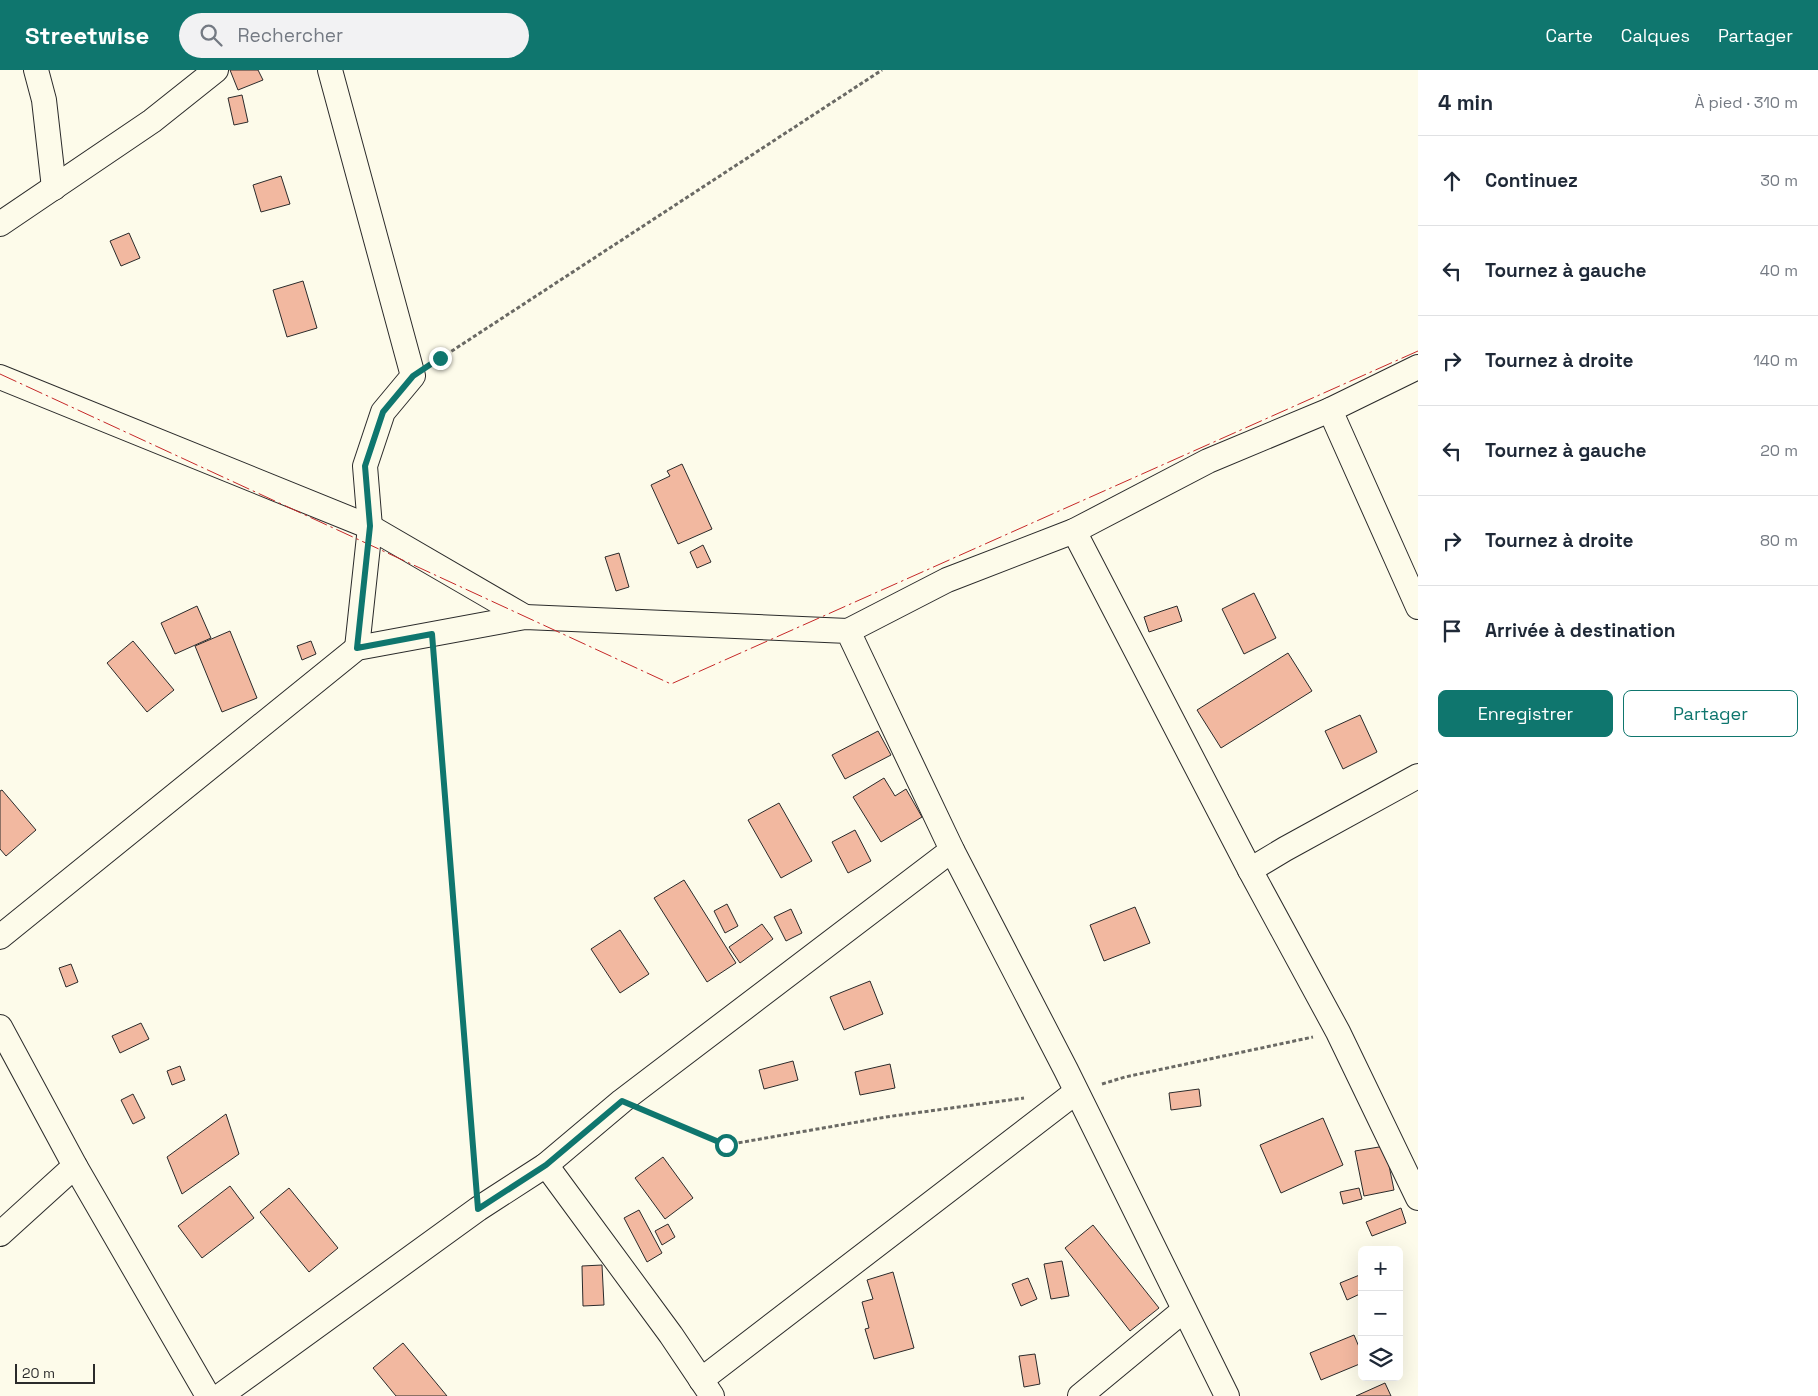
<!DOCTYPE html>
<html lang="fr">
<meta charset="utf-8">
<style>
:root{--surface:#fff;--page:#f2f2f3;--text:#1f2937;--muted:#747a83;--line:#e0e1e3;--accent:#0f766e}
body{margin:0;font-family:"Space Grotesk",sans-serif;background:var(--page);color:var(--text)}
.controls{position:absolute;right:15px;bottom:15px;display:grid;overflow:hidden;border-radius:8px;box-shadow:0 5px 20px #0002}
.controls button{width:45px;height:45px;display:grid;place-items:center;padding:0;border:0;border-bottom:1px solid var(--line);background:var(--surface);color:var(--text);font:25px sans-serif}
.scale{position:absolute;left:15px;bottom:12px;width:80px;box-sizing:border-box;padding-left:5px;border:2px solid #2b2b2b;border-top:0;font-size:14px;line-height:18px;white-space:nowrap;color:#2b2b2b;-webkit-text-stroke:4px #fdfbea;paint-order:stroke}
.stop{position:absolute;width:15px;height:15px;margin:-11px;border:4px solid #0f766e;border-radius:50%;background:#fff}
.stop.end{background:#0f766e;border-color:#fff;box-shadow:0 1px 5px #0008}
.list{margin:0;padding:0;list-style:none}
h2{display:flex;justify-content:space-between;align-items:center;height:65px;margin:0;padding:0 20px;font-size:21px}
h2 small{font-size:16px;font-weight:400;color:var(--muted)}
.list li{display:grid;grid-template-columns:32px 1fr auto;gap:15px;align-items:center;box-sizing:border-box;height:90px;padding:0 20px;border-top:1px solid var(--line)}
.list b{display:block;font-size:19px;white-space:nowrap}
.list em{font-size:16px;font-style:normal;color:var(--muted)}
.actions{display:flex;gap:10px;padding:15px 20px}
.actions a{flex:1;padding:11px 0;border:1px solid var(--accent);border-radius:8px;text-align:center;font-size:18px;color:var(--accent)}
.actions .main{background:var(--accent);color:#fff}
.icon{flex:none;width:28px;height:28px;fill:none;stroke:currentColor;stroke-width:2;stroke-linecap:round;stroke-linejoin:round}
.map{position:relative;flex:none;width:1418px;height:1326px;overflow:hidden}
header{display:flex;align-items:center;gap:30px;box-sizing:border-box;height:70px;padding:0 25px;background:var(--accent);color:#fff}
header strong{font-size:24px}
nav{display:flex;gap:28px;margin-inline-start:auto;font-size:18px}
.search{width:350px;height:45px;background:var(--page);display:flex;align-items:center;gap:12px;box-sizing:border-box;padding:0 18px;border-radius:28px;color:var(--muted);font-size:19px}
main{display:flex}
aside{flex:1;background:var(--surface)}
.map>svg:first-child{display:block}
</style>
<header>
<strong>Streetwise</strong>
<div class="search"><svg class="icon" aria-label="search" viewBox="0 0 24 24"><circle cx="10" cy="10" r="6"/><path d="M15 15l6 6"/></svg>Rechercher</div>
<nav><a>Carte</a><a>Calques</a><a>Partager</a></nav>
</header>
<main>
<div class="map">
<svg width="1418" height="1326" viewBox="0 0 1418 1326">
<rect width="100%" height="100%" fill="#fdfbea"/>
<g fill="#f2b8a0" stroke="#2b2b2b">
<path d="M230 0H258L263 10 238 20Z"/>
<path d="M242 25 248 52 234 55 228 28Z"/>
<path d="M281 106 290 134 261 142 253 115Z"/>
<path d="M129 163 140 188 121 196 110 171Z"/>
<path d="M303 211 317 258 287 267 273 220Z"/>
<path d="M682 394 712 459 678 474 651 415 670 406 667 401Z"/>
<path d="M703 475 711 492 697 498 690 482Z"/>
<path d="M619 483 629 517 616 521 605 487Z"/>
<path d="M1254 523 1276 568 1244 584 1222 539Z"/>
<path d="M197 536 211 568 175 584 161 553Z"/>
<path d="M1177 536 1182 551 1149 562 1144 547Z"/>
<path d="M230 561 257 628 222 642 195 576Z"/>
<path d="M133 571 174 620 147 642 107 593Z"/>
<path d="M311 571 316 584 302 590 297 576Z"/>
<path d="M1288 583 1312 621 1221 678 1197 640Z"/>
<path d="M1360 645 1377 682 1343 699 1325 661Z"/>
<path d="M878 661 891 685 845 709 832 685Z"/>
<path d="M884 708 895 726 906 719 922 747 881 772 853 727Z"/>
<path d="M2 720 36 760 6 786 0 779V721Z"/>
<path d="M779 733 812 791 781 808 748 750Z"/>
<path d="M855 760 871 791 848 803 832 772Z"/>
<path d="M684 810 736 893 707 912 654 828Z"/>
<path d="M727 834 738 856 725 863 714 841Z"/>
<path d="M1135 837 1150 873 1104 891 1090 855Z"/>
<path d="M791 839 802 863 786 871 774 847Z"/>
<path d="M762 854 773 869 740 893 729 877Z"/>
<path d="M620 860 649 904 620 923 591 879Z"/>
<path d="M71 894 78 912 66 917 59 898Z"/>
<path d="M870 911 883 944 844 960 830 927Z"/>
<path d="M141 953 149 969 120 983 112 966Z"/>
<path d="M793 991 798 1010 764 1019 759 1000Z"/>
<path d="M890 994 895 1018 860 1025 855 1002Z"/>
<path d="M180 996 185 1010 172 1015 167 1001Z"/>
<path d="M1199 1019 1201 1036 1171 1040 1169 1023Z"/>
<path d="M133 1024 145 1048 133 1054 121 1030Z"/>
<path d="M226 1044 239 1084 182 1124 167 1087Z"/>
<path d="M1323 1048 1343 1095 1281 1123 1260 1075Z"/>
<path d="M1385 1076 1394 1120 1364 1126 1355 1081Z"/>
<path d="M663 1087 693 1128 665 1149 635 1108Z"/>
<path d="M230 1116 254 1148 202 1188 178 1156Z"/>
<path d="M289 1118 338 1178 309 1202 260 1142Z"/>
<path d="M1359 1118 1362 1129 1343 1134 1340 1122Z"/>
<path d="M1401 1138 1406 1153 1372 1166 1366 1152Z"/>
<path d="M639 1140 662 1183 647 1192 624 1148Z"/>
<path d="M668 1154 675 1167 662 1175 655 1161Z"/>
<path d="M1093 1155 1159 1238 1130 1261 1065 1178Z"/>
<path d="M1062 1191 1069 1226 1051 1229 1044 1194Z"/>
<path d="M602 1195 604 1235 583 1236 582 1196Z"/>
<path d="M893 1202 914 1278 874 1289 865 1259 869 1258 862 1232 873 1229 867 1210Z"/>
<path d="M1362 1204V1223L1347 1230 1340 1213Z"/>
<path d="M1028 1208 1037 1229 1021 1236 1012 1214Z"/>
<path d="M1354 1265 1362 1284V1293L1321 1310 1310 1283Z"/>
<path d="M403 1273 447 1326H396L373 1298Z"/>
<path d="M1035 1284 1040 1314 1024 1317 1019 1286Z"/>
<path d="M1385 1313 1391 1326H1356Z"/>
</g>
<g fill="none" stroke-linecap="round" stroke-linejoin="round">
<g stroke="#2b2b2b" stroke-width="26">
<g id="street">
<path d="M36 0 44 30 54 118"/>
<path d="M330 0 413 306 383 342 365 396 370 457 357 578"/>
<path d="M0 154 152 51 216 0"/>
<path d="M0 307 370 457 525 547"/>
<path d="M1330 340 1418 537"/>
<path d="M1074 461 1250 800 1338 962 1418 1128"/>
<path d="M848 561 947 510 1074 461 1208 391 1330 340 1418 297"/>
<path d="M1250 800 1285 779 1418 706"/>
<path d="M0 867 357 578 525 547 848 561 952 780 1066 1000 1227 1326"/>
<path d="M0 957 75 1096 208 1326"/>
<path d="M546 1095 671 1265 712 1326"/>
<path d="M0 1164 75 1096"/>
<path d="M701 1310 1076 1022"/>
<path d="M220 1326 478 1139 546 1095 622 1031 952 780"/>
<path d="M1080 1326 1184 1240"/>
</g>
</g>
<g stroke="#6a6964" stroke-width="3" stroke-dasharray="4 2.5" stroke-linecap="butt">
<path d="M435 292 882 0"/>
<path d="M434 589 476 1111"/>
<path d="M1102 1014 1125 1007 1313 967"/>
<path d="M648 1042 726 1075 886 1047 1024 1028"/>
</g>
<use href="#street" stroke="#fdfbea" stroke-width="24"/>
<path stroke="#c62828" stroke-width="1" stroke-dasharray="18 4 2.5 4" stroke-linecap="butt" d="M0 304 671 614 1418 281"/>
</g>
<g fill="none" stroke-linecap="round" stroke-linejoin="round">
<path stroke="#0f766e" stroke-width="6" d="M440 288 413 306 383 342 365 396 370 456 357 578 432 564 478 1139 546 1095 622 1031 726 1075"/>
</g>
</svg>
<div class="controls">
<button>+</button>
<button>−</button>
<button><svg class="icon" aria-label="layers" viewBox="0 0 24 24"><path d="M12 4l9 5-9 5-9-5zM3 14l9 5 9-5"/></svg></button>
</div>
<div class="scale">20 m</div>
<div class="stop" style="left:726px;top:1075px"></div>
<div class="stop end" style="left:440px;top:288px"></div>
</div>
<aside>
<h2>4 min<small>À pied · 310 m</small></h2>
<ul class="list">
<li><svg class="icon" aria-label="ahead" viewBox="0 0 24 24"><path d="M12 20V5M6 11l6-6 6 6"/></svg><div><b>Continuez</b></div><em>30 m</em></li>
<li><svg class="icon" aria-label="left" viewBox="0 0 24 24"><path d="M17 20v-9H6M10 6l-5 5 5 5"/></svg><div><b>Tournez à gauche</b></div><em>40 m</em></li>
<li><svg class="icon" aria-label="right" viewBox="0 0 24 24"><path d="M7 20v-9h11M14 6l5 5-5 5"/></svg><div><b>Tournez à droite</b></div><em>140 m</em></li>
<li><svg class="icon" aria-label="left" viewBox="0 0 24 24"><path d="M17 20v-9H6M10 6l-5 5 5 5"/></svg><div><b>Tournez à gauche</b></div><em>20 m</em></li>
<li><svg class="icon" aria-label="right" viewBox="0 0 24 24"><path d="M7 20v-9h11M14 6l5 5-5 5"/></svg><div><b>Tournez à droite</b></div><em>80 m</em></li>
<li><svg class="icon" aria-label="arrive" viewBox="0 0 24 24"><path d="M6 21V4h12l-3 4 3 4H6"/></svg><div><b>Arrivée à destination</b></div></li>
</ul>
<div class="actions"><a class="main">Enregistrer</a><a>Partager</a></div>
</aside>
</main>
